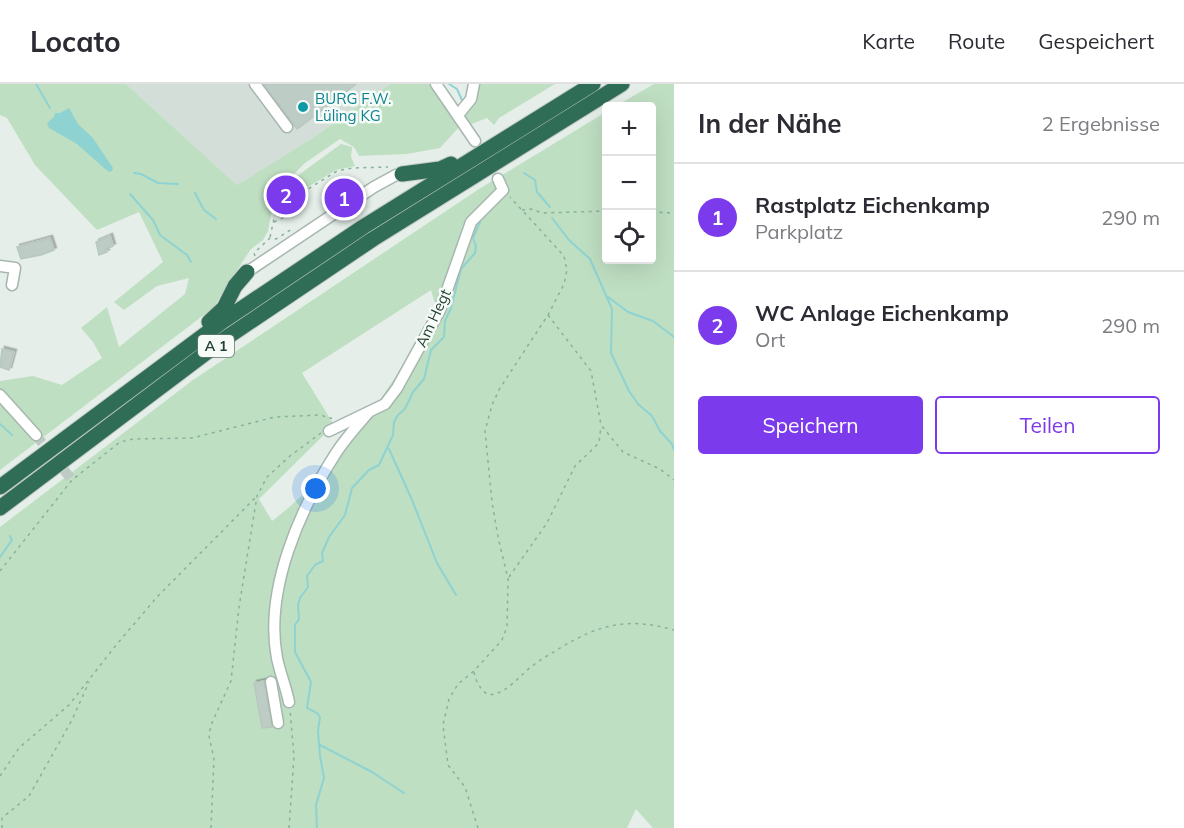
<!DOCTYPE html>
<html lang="de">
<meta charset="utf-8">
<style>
:root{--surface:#fff;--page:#f2f2f3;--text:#2b2b33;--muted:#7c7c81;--line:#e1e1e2;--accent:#7c3aed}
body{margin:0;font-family:Mulish,sans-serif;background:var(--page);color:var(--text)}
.controls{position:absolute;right:18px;top:18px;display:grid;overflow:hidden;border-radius:6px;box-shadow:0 6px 24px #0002}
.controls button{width:54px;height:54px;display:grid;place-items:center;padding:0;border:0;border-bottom:2px solid var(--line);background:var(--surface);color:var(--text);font:30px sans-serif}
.you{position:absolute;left:316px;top:405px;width:21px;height:21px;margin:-15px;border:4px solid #fff;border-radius:50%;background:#1a73e8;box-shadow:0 0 0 9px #1a73e833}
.badge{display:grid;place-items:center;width:39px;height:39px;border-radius:50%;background:var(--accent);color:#fff;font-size:20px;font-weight:700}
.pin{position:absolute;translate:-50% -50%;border:3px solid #fff;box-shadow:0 2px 6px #0006}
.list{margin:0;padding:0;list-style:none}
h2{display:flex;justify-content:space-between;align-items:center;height:78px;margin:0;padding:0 24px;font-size:26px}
h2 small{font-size:20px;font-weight:400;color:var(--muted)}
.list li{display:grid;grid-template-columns:39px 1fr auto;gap:18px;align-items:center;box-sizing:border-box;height:108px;padding:0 24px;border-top:2px solid var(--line)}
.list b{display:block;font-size:22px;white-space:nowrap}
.list p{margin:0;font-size:20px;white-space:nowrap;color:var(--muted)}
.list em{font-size:20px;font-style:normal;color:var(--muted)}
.actions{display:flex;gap:12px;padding:18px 24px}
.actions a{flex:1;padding:14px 0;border:2px solid var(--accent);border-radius:6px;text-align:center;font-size:21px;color:var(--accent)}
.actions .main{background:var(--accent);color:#fff}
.icon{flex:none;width:33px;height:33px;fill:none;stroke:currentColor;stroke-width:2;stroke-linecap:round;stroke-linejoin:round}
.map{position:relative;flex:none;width:674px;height:744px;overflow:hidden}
header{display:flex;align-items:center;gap:36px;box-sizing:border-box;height:84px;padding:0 30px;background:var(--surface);border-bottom:2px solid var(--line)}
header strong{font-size:28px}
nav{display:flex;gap:33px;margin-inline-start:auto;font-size:21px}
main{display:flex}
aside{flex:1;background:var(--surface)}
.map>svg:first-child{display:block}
</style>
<header>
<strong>Locato</strong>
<nav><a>Karte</a><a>Route</a><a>Gespeichert</a></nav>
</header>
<main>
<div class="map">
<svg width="674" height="744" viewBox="0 0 674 744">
<defs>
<filter id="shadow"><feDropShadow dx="2.5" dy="-2.5" stdDeviation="0" flood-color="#0004"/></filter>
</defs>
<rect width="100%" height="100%" fill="#e5eee9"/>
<path fill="#d3ded8" d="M126 0H390L314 53 237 101Z"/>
<g fill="#bfdfc2" fill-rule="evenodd">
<path d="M0 0H126L237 101 314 53 390 0H431L460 42 440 64 407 70 359 72 354 63 340 55 305 79 278 106 341 60 352 63 351 73 355 82 336 86 293 112 287 106 280 111 284 117 277 122 274 115 268 147 263 156 251 165 245 174 213 224 0 386V297L33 292 62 301 102 274 93 258 81 244 107 223 119 263 185 210 189 194 157 202 124 226 114 218 163 178 139 128 97 146 35 81 7 34 0 31Z"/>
<path d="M476 0H555L499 34 494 41 487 34 469 41 463 32Z"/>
<path d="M654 0H674V744H653L636 725 627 744H0V443L193 296 479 105 606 28V176H652V22H616ZM431 206 437 227C389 302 344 383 272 437L259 415 334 341 302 289Z"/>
</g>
<path fill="#8ed3d2" d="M69 24 78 40 93 54 113 84 112 87 109 88 104 84 77 60 49 44 47 39 54 33 55 29H60Z"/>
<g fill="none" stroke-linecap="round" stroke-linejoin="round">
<g stroke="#8ed3d2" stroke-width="2">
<path d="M36 0 50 24"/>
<path d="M449 0 457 5 462 16"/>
<path d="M134 89 141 90 158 99 178 100"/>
<path d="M524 89 535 96 537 108 550 123"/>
<path d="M195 109 204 126 216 135"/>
<path d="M130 110 153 136 160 151 187 171 191 178"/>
<path d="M552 134 569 156 590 175 612 225 611 269 629 307 638 320 652 332 660 347 672 360 674 366"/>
<path d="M608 213 628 228 653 237 674 253"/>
<path d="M0 340 12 351"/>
<path d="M389 365 412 416 437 479 456 511"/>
<path d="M0 473 12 456 10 452"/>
<path d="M320 661 372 688 404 709"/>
<path d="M317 744 316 721 324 694 320 672 318 647 320 633 317 629 307 624 311 598 295 568V541L299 535 298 521 300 514 308 503 307 492 315 481 323 477 322 469 329 453 345 431 352 404 369 386 379 381 393 351 394 338 398 331 405 325 413 308 424 295 431 266 444 253 445 237 451 224 461 185 475 169 476 162 473 154 480 138"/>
</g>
</g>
<g fill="#bdccc4" stroke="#b8c8bf" stroke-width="1.5" filter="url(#shadow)">
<path d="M264 0H356L297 45Z"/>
<path d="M110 152 113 162 106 165 107 168 99 171 96 158Z"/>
<path d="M50 154 54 166 41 171 21 175 17 163Z"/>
<path d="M2 265 14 268 9 286 0 283Z"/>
<path d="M264 597 272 643 262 644 254 599Z"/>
</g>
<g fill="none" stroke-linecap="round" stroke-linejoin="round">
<path stroke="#becbc5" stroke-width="10" stroke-dasharray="10 5" stroke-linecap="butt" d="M36 351 72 396"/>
<g stroke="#a7b7af" stroke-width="13">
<g id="minor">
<path d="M255 0 287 43"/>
<path d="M436 0 475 57"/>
<path d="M458 31 471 15 474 0"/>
<path d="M0 182 15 184 12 201"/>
<path d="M247 188 374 103 396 91 402 90"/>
<path d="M0 311 36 351"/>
<path d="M329 347 385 320 397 304 440 226 471 138 503 106 498 95"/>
<path d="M271 598 278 639"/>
<path d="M289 618C286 603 280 589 277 574 264 506 300 425 336 369 345 355 357 342 368 329"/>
</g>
</g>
<g stroke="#c2cac6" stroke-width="17">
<g id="highway">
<path d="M402 90 440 85 451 80"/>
<path d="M209 238 224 224 235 202 247 188"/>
<path d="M0 403 223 237 363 143 593 0"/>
<path d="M0 424 223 256 373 155 622 0"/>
</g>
</g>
<g stroke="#86b29d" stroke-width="1.5" stroke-dasharray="3 4.5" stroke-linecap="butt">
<path d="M290 113 292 115 337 87 352 84 388 83"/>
<path d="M522 126 531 125 542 129 606 127"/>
<path d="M652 128 674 129"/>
<path d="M274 138 285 133"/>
<path d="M270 153 276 126 291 116"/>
<path d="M255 172 254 169 270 154 276 155 292 145"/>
<path d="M548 231 591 287 601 341 623 368 660 385 674 396"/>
<path d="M0 487 72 396 120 358 133 355 192 354 275 333 320 331 334 335"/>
<path d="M509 493 547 439 575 382 599 359 601 342"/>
<path d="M474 588C476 598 480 605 488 611 507 610 518 593 532 582 541 575 551 570 560 564 600 540 628 533 674 546"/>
<path d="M0 692 19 664 69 621 117 560 157 513 256 413"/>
<path d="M2 744V734L29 712 72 636 89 598"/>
<path d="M211 744 214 675 209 652 211 641 231 597 239 523 257 412 267 393 290 372 321 349"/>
<path d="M289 744 294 673 290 625"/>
<path d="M478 744 465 703 448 681 443 641 449 615 458 600 474 587 502 556 507 543 508 495 498 453 492 418 485 347 492 321 500 304 548 231 564 200 567 186 564 172 510 113"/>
</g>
<use href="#minor" stroke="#fff" stroke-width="10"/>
<use href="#highway" stroke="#306d57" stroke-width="15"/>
</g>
<circle fill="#0f9aa8" stroke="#f6fbf8" stroke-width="2" cx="303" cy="23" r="6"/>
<g text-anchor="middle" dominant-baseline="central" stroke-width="5" stroke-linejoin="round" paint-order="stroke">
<rect fill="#f6fbf8" stroke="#63796f" stroke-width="1.5" x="198" y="251" width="36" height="22" rx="4.5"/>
<g font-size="14" font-weight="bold" fill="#244134">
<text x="216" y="262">A 1</text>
</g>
<g font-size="15" fill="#0d838f" stroke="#f6fbf8" text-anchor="start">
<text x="315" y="14">BURG F.W.<tspan x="315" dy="17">Lüling KG</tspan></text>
</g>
<g font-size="15" fill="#244134" stroke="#f6fbf8">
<text transform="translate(433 234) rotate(-65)">Am Hegt</text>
</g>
</g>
</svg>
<div class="controls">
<button>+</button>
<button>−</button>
<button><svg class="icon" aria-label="locate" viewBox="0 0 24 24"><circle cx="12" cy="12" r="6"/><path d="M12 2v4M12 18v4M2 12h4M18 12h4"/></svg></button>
</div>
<div class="you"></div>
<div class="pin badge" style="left:344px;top:114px">1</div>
<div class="pin badge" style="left:286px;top:111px">2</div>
</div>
<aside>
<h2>In der Nähe<small>2 Ergebnisse</small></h2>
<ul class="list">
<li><span class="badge">1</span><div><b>Rastplatz Eichenkamp</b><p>Parkplatz</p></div><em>290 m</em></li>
<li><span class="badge">2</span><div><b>WC Anlage Eichenkamp</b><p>Ort</p></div><em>290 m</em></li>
</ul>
<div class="actions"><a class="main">Speichern</a><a>Teilen</a></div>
</aside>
</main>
